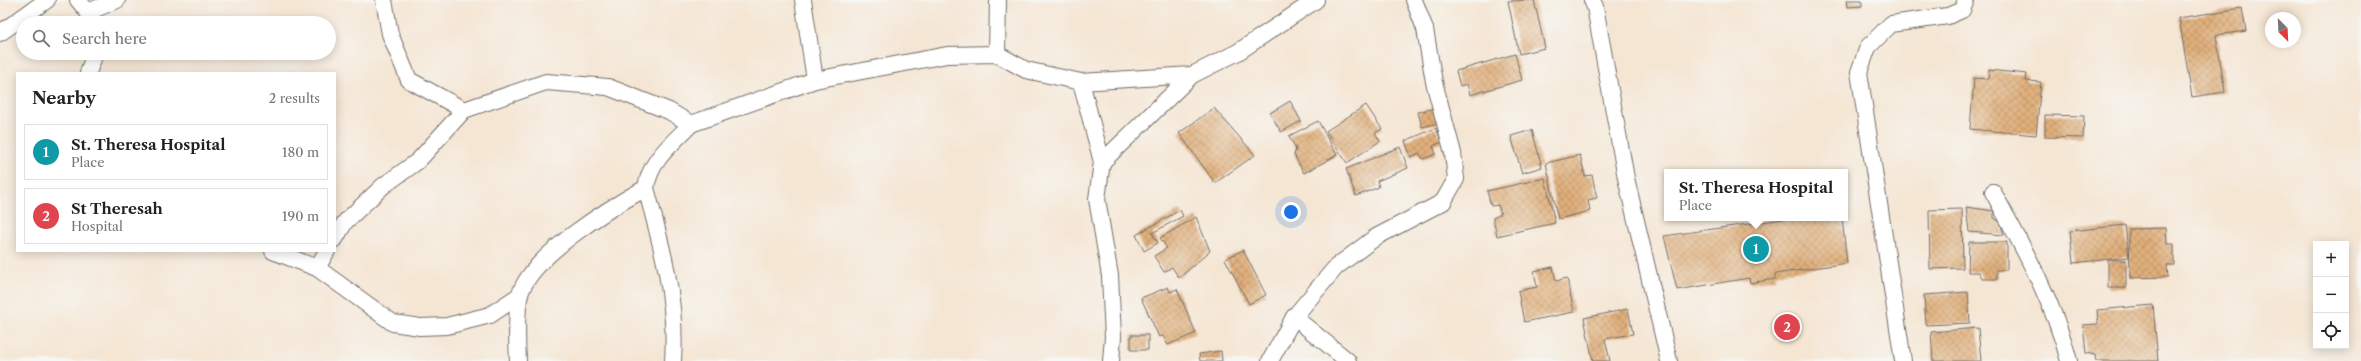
<!DOCTYPE html>
<meta charset="utf-8">
<style>
:root{--surface:#fff;--page:#f2f2f2;--text:#222;--muted:#767676;--line:#e0e0e0;--accent:#c8321e}
body{margin:0;font-family:"Libre Caslon Text",serif;background:var(--page);color:var(--text)}
.controls{position:absolute;right:12px;bottom:12px;display:grid;overflow:hidden;border-radius:0px;box-shadow:0 2px 10px #0003}
.controls button{width:36px;height:36px;display:grid;place-items:center;padding:0;border:0;border-bottom:1px solid var(--line);background:var(--surface);color:var(--text);font:20px sans-serif}
.compass{position:absolute;left:2265px;top:12px;width:36px;height:36px;border-radius:50%;background:var(--surface);box-shadow:0 2px 10px #0003;rotate:156deg}
.you{position:absolute;left:1291px;top:212px;width:14px;height:14px;margin:-10px;border:3px solid #fff;border-radius:50%;background:#1a73e8;box-shadow:0 0 0 6px #1a73e833}
.badge{display:grid;place-items:center;width:26px;height:26px;border-radius:50%;background:var(--accent);color:#fff;font-size:13px;font-weight:700}
.pin{position:absolute;translate:-50% -50%;border:2px solid #fff;box-shadow:0 1px 4px #0006}
.popup{position:absolute;left:1664px;top:169px;width:184px;height:52px;box-sizing:border-box;display:grid;place-content:center;border-radius:0px;background:var(--surface);filter:drop-shadow(0 1px 3px #0005);font-size:13px;white-space:nowrap;color:var(--muted)}
.popup b{font-size:15px;color:var(--text)}
.popup::after{content:'';position:absolute;left:50%;top:100%;margin-left:-8px;border:8px solid transparent;border-top-color:var(--surface)}
.list{margin:0;padding:0;list-style:none}
h2{display:flex;justify-content:space-between;align-items:center;height:52px;margin:0;padding:0 16px;font-size:17px}
h2 small{font-size:13px;font-weight:400;color:var(--muted)}
.list li{display:grid;grid-template-columns:26px 1fr auto;gap:12px;align-items:center;box-sizing:border-box;height:56px;margin:0 8px 8px;padding:0 8px;border:1px solid var(--line);border-radius:0px}
.list b{display:block;font-size:15px;white-space:nowrap}
.list p{margin:0;font-size:13px;white-space:nowrap;color:var(--muted)}
.list em{font-size:13px;font-style:normal;color:var(--muted)}
.icon{flex:none;width:22px;height:22px;fill:none;stroke:currentColor;stroke-width:2;stroke-linecap:round;stroke-linejoin:round}
.map{position:relative;flex:none;width:2361px;height:361px;overflow:hidden}
.search{position:absolute;background:var(--surface);box-shadow:0 2px 10px #0003;left:16px;top:16px;width:320px;height:44px;display:flex;align-items:center;gap:10px;box-sizing:border-box;padding:0 14px;border-radius:22px;color:var(--muted);font-size:15px}
.panel{position:absolute;background:var(--surface);box-shadow:0 2px 10px #0003;left:16px;top:72px;width:320px;height:180px;border-radius:0px}
.map>svg:first-child{display:block}
</style>
<div class="map">
<svg width="2361" height="361" viewBox="0 0 2361 361">
<defs>
<pattern id="building-cross-hatch" width="8" height="8" patternUnits="userSpaceOnUse"><rect width="8" height="8" fill="#e1b07c"/><path d="M0 0l8 8M0 8l8-8" fill="none" stroke="#b78f66"/></pattern>
</defs>
<rect width="100%" height="100%" fill="#f6f6f2"/>
<filter id="ink" filterUnits="userSpaceOnUse"><feTurbulence type="fractalNoise" baseFrequency=".025" numOctaves="2"/><feDisplacementMap in="SourceGraphic" scale="8" xChannelSelector="R" yChannelSelector="G"/><feConvolveMatrix kernelMatrix="1 2 1 2 8 2 1 2 1" color-interpolation-filters="sRGB"/></filter>
<filter id="wash" filterUnits="userSpaceOnUse"><feTurbulence type="fractalNoise" baseFrequency=".012" numOctaves="4" result="noise"/><feDisplacementMap in="SourceGraphic" scale="16" xChannelSelector="R" yChannelSelector="G"/><feGaussianBlur stdDeviation="0.9" result="paint"/><feColorMatrix in="noise" values="0 0 0 0 0 0 0 0 0 0 0 0 0 0 0 0 0 1.4 0 .05"/><feComposite in="paint" operator="in"/></filter>
<g filter="url(#wash)">
<rect width="100%" height="100%" fill="#f5e6d4"/>
<g id="blocks">
<g fill="url(#building-cross-hatch)">
<path d="M1534 0 1545 48 1519 54 1508 1Z"/>
<path d="M1847 0H1862V6L1848 7Z"/>
<path d="M2242 8 2246 31 2216 35 2225 92 2192 97 2179 18Z"/>
<path d="M1515 54 1522 80 1470 95 1467 84 1460 86 1456 71Z"/>
<path d="M1989 70 2027 74 2026 81 2041 82 2036 135 1970 129 1974 78 1988 79Z"/>
<path d="M1290 101 1301 121 1281 132 1270 113Z"/>
<path d="M1366 105 1382 129 1375 133 1380 141 1347 163 1326 131Z"/>
<path d="M1214 108 1255 155 1215 183 1179 133Z"/>
<path d="M1435 108 1439 123 1422 127 1418 112Z"/>
<path d="M2045 115 2084 116 2083 138 2045 137Z"/>
<path d="M1318 121 1337 155 1304 173 1294 155 1296 149 1289 136Z"/>
<path d="M1436 128 1442 142 1433 146 1436 154 1423 159 1419 153 1411 157 1405 141Z"/>
<path d="M1532 130 1542 167 1522 173 1511 136Z"/>
<path d="M1400 147 1408 168 1377 181 1379 187 1356 196 1346 169Z"/>
<path d="M1580 155 1585 176 1592 175 1597 198 1588 200 1590 211 1558 219 1546 163Z"/>
<path d="M1545 178 1555 223 1497 236 1493 218 1501 214 1498 205 1491 206 1487 191Z"/>
<path d="M1966 207 1994 211V218L2000 222 2004 235 1969 232Z"/>
<path d="M1962 209 1963 268 1930 269 1929 210Z"/>
<path d="M1180 210 1183 216 1152 233 1158 243 1144 251 1136 235Z"/>
<path d="M1196 217 1210 251 1179 278 1172 267 1164 272 1154 256 1167 248 1160 238Z"/>
<path d="M1790 218H1842L1847 263 1775 274V279L1750 283 1749 278 1677 290 1664 236Z"/>
<path d="M2125 225 2129 257 2073 263 2070 231Z"/>
<path d="M2166 228 2167 244H2174V265H2167L2168 277 2130 278 2129 229Z"/>
<path d="M1969 242H2007V270H1997V279H1982L1979 272H1968Z"/>
<path d="M1243 250 1266 295 1249 304 1225 259Z"/>
<rect x="2108" y="260" width="18" height="28"/>
<path d="M1553 267 1556 281 1567 278 1574 312 1524 322 1518 291 1537 287 1534 271Z"/>
<path d="M1168 287 1170 292 1177 289 1196 333 1168 345 1163 336 1159 337 1141 298Z"/>
<path d="M1968 292 1970 323 1926 325 1924 295Z"/>
<path d="M2153 305 2158 361H2096L2095 355 2086 353 2083 325 2098 324 2097 310Z"/>
<path d="M1628 309 1633 334 1605 339 1610 361H1593L1584 318Z"/>
<path d="M1978 328 1981 361H1933L1931 332Z"/>
<rect x="1131" y="335" width="17" height="15"/>
<path d="M1221 351 1222 361H1200L1199 354Z"/>
</g>
</g>
</g>
<g filter="url(#ink)">
<use href="#blocks" fill-opacity="0" stroke="#726c66" stroke-width="1"/>
<g fill="none" stroke-linecap="round" stroke-linejoin="round">
<g stroke="#726c66" stroke-width="18">
<g id="minor">
<path d="M78 0 88 12 93 23"/>
<path d="M384 0 390 34 409 80 464 110"/>
<path d="M803 0 815 80"/>
<path d="M1592 0 1595 7 1626 178 1669 361"/>
<path d="M88 12 117 0"/>
<path d="M0 33 47 0"/>
<path d="M997 54 998 0"/>
<path d="M88 73 95 53"/>
<path d="M1081 82 1102 162 1097 199 1110 276 1113 337 1111 361"/>
<path d="M1102 162 1192 75"/>
<path d="M1993 192C2023 247 2053 300 2069 361"/>
<path d="M335 239 345 222 383 186 418 161 464 110 546 82 608 87 669 111 691 124 815 80 947 55 997 54 1026 70 1081 82 1192 75 1238 52 1316 0"/>
<path d="M273 251 317 268 327 251"/>
<path d="M317 268 393 323 420 327 447 326 490 315 520 295"/>
<path d="M1294 317 1348 361"/>
<path d="M518 361C517 345 516 309 520 294 532 255 611 207 646 188"/>
<path d="M673 361C677 300 662 246 646 188 650 160 672 144 691 124"/>
<path d="M1270 361 1294 317 1336 267 1376 237 1443 202 1456 179 1453 153 1434 82 1425 29 1414 0"/>
<path d="M1903 361 1859 72 1868 47 1891 24 1948 16 1962 10 1966 0"/>
</g>
</g>
<use href="#minor" stroke="#fff" stroke-width="16"/>
</g>
</g>
</svg>
<div class="controls">
<button>+</button>
<button>−</button>
<button><svg class="icon" aria-label="locate" viewBox="0 0 24 24"><circle cx="12" cy="12" r="6"/><path d="M12 2v4M12 18v4M2 12h4M18 12h4"/></svg></button>
</div>
<svg class="compass" viewBox="-18 -18 36 36"><path d="M0-13l5 13h-10z" fill="#e53935"/><path d="M0 13l5-13h-10z" fill="#767676"/></svg>
<div class="you"></div>
<div class="pin badge" style="left:1756px;top:249px;background:#0f9aa8">1</div>
<div class="popup"><b>St. Theresa Hospital</b>Place</div>
<div class="pin badge" style="left:1787px;top:327px;background:#e0444e">2</div>
<div class="search"><svg class="icon" aria-label="search" viewBox="0 0 24 24"><circle cx="10" cy="10" r="6"/><path d="M15 15l6 6"/></svg>Search here</div>
<section class="panel">
<h2>Nearby<small>2 results</small></h2>
<ul class="list">
<li><span class="badge" style="background:#0f9aa8">1</span><div><b>St. Theresa Hospital</b><p>Place</p></div><em>180 m</em></li>
<li><span class="badge" style="background:#e0444e">2</span><div><b>St Theresah</b><p>Hospital</p></div><em>190 m</em></li>
</ul>
</section>
</div>
